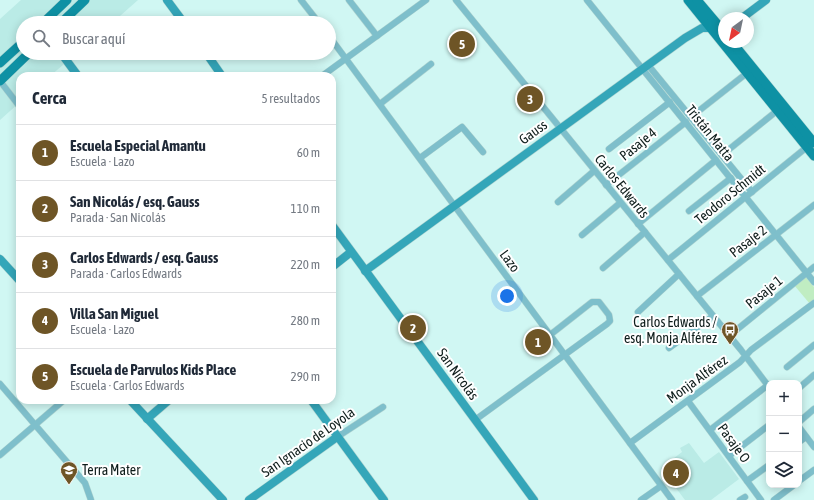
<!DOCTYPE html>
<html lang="es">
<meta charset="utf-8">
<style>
:root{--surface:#fff;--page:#f2f2f3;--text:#1f2937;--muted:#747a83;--line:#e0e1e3;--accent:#6e5526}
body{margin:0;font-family:"Asap Condensed",sans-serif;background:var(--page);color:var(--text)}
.controls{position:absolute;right:12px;bottom:12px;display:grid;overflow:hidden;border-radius:8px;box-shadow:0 2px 10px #0003}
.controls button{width:36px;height:36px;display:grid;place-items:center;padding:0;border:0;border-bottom:1px solid var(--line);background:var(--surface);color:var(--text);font:20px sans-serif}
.compass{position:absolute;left:718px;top:12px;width:36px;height:36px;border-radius:50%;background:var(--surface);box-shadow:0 2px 10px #0003;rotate:213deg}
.you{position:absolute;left:507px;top:296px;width:14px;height:14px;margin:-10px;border:3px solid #fff;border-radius:50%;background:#1a73e8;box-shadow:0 0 0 6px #1a73e833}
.badge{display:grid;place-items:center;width:26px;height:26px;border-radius:50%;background:var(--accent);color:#fff;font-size:13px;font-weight:700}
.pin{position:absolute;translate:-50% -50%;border:2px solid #fff;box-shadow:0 1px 4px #0006}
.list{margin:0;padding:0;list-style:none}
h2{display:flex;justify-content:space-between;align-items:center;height:52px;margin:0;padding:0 16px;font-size:17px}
h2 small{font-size:13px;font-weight:400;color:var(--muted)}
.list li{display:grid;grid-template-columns:26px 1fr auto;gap:12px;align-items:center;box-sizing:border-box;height:56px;padding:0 16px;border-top:1px solid var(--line)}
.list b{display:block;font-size:15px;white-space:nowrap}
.list p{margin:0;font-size:13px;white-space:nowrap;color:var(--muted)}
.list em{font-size:13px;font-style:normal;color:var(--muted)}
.icon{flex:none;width:22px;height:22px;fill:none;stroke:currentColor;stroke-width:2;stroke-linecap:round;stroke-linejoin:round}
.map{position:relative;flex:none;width:814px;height:500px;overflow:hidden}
.search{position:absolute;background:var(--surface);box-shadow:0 2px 10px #0003;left:16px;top:16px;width:320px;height:44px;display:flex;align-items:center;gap:10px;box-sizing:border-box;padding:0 14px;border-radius:22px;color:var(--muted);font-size:15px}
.panel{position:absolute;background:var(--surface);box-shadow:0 2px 10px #0003;left:16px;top:72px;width:320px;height:332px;border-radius:12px}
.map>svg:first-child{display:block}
</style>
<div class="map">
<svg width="814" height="500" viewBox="0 0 814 500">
<rect width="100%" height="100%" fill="#d0f7f3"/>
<g fill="#baebe6">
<path d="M21 0H138L112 23H23V53H77L50 76H20V102L0 120V19Z"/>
<path d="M689 443 704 463 719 452 739 479 711 500H685L661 468 682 452 680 448Z"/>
</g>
<path fill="#c0edc2" d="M805 276 814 287V300L810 304 794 285Z"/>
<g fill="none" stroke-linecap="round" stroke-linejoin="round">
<g stroke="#b1d4d0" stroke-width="7">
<g id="street">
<path d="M301 0 319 23"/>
<path d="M349 0 377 36"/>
<path d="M456 0 741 350 769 387"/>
<path d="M587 0 814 282"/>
<path d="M329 36 672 500"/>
<path d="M648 65 752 192"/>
<path d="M322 76 426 0"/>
<path d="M0 81 20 107"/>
<path d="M380 104 431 64"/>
<path d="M691 117 747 73"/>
<path d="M609 149 670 102"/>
<path d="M722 155 773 114"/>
<path d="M420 158 462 127 483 152"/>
<path d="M606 185 686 122"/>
<path d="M558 202 594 171"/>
<path d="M689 211 731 178"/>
<path d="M638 224 716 160"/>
<path d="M582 235 620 203"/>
<path d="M668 260 807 147"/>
<path d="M603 268 645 232"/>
<path d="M697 296 814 205"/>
<path d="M638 312 679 274"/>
<path d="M729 336 814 267"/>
<path d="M669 348 713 316"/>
<path d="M787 367 814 345"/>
<path d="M0 384 85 483 91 500"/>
<path d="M799 388 814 375"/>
<path d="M688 401 761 500"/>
<path d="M475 420 607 324 610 321 609 315 599 302H592L550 335"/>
<path d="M799 422 814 409"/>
<path d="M799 427 814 447"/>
<path d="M710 430 768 385"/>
<path d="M337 437 383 407"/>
<path d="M799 442 806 437"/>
<path d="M630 443 740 362 751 350 814 303"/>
<path d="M0 455 64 400"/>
<path d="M729 456 769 425"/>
<path d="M747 481 769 465"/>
<path d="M799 481 814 470"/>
<path d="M641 500 661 486"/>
<path d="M740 500 745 497"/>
<path d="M774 500 794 485"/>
</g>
</g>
<g stroke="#b1d4d0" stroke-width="9">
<g id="secondary">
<path d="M167 0 184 23"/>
<path d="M742 18 766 0"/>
<path d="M61 53 78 76"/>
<path d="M206 53 222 76"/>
<path d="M332 225 534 500"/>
<path d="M0 259 20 281"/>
<path d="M332 267 351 252"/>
<path d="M365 271 685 38 702 28H714"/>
<path d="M130 400 223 500"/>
<path d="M311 400 384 500"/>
<path d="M147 419 169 400"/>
<path d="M249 500 337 437"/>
</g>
</g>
<g stroke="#b1d4d0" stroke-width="10">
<g id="primary">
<path d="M688 0 814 156"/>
<path d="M697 0 724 32"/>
<path d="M43 23 67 0"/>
<path d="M61 23 85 0"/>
<path d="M732 42 814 143"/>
<path d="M0 63 23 42"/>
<path d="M0 81 29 53"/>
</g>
</g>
<use href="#street" stroke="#7ebfcb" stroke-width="6"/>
<use href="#secondary" stroke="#34a6b9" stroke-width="8"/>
<use href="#primary" stroke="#0e91a4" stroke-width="9"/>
</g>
<defs>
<g id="bus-pin" transform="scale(0.9)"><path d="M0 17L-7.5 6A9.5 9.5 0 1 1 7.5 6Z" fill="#6e5526" stroke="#fff"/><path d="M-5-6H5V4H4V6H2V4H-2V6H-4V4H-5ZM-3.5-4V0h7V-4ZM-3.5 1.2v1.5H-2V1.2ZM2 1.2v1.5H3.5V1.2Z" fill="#fff"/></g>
<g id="school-pin" transform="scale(0.9)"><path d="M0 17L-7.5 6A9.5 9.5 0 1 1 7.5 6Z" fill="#6e5526" stroke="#fff"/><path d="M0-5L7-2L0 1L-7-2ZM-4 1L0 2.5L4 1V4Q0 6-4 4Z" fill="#fff"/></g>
</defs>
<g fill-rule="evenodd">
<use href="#bus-pin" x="730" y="330"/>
<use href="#school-pin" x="69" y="470"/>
</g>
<g text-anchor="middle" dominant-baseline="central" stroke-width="4" stroke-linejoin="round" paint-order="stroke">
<g font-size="14" fill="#0e1d1b" stroke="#fff">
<text transform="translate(533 132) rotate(-36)">Gauss</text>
<text transform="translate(710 133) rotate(51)">Tristán Matta</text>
<text transform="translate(638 144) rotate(-39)">Pasaje 4</text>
<text transform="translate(622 186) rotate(51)">Carlos Edwards</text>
<text transform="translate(730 194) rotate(-39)">Teodoro Schmidt</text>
<text transform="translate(748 241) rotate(-38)">Pasaje 2</text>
<text transform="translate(510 261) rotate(54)">Lazo</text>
<text transform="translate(764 292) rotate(-39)">Pasaje 1</text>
<text transform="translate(458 374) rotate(54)">San Nicolás</text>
<text transform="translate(697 379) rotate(-36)">Monja Alférez</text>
<text transform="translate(308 442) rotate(-35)">San Ignacio de Loyola</text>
<text transform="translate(734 443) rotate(54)">Pasaje O</text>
</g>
<g font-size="14" fill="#0e1d1b" stroke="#fff" text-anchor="end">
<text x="717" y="322">Carlos Edwards /<tspan x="717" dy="16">esq. Monja Alférez</tspan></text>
<text x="82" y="470" text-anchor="start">Terra Mater</text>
</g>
</g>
</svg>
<div class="controls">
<button>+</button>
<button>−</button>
<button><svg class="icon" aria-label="layers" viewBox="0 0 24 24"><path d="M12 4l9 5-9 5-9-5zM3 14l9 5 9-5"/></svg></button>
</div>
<svg class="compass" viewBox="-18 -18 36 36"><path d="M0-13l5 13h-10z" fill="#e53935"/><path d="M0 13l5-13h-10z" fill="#747a83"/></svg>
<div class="you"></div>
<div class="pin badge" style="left:538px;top:342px">1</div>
<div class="pin badge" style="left:413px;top:328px">2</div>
<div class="pin badge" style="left:530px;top:99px">3</div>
<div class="pin badge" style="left:676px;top:473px">4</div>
<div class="pin badge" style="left:462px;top:44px">5</div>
<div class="search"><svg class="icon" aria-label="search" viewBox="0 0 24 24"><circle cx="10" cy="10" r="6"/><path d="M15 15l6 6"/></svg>Buscar aquí</div>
<section class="panel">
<h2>Cerca<small>5 resultados</small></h2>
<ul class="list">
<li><span class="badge">1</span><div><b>Escuela Especial Amantu</b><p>Escuela · Lazo</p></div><em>60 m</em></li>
<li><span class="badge">2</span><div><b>San Nicolás / esq. Gauss</b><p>Parada · San Nicolás</p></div><em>110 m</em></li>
<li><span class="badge">3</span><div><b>Carlos Edwards / esq. Gauss</b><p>Parada · Carlos Edwards</p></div><em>220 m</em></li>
<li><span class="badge">4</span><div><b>Villa San Miguel</b><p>Escuela · Lazo</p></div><em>280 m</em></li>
<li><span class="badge">5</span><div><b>Escuela de Parvulos Kids Place</b><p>Escuela · Carlos Edwards</p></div><em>290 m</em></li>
</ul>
</section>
</div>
